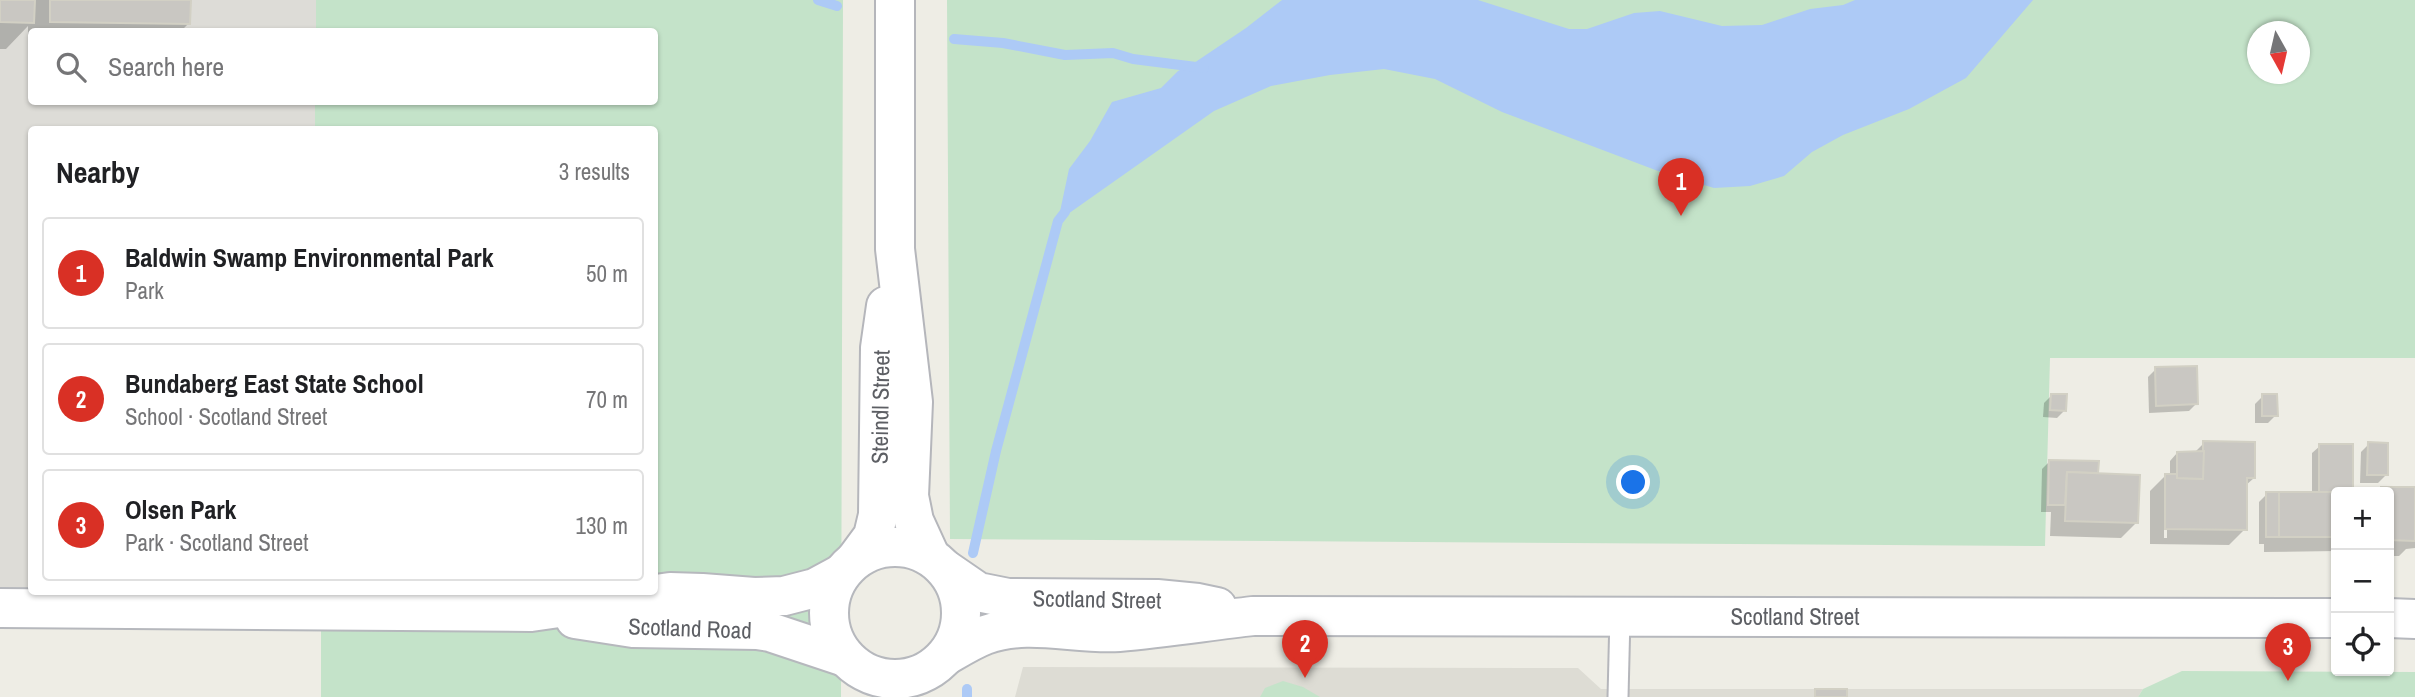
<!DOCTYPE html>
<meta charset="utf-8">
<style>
:root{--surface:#fff;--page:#f6f6f6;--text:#202124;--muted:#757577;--line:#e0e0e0;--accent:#d93025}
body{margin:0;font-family:"Archivo Narrow",sans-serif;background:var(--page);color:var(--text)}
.controls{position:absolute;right:21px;bottom:21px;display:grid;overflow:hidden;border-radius:7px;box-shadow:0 2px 5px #0004}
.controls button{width:63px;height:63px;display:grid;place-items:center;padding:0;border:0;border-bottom:2px solid var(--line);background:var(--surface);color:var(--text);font:35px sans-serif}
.compass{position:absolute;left:2247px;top:21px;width:63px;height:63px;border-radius:50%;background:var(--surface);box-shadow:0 2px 5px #0004;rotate:172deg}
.you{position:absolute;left:1634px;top:483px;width:24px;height:24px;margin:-18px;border:5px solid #fff;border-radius:50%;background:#1a73e8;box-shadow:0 0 0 10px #1a73e833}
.badge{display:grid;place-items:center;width:46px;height:46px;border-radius:50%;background:var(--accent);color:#fff;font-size:23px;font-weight:700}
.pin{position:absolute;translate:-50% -58px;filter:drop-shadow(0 2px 4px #0008)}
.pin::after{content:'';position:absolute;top:37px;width:24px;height:21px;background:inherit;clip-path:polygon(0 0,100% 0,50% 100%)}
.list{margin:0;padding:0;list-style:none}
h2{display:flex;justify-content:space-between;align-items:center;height:91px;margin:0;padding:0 28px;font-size:30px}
h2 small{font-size:23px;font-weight:400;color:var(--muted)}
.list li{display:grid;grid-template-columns:46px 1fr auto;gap:21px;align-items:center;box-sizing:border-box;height:112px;margin:0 14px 14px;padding:0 14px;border:2px solid var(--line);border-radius:7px}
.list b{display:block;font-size:26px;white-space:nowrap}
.list p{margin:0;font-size:23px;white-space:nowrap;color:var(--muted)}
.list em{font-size:23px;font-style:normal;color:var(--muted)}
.icon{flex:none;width:38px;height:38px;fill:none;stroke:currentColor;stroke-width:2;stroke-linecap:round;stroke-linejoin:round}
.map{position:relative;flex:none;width:2415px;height:697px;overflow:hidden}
.search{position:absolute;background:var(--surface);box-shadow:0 2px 5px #0004;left:28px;top:28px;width:630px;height:77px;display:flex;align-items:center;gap:18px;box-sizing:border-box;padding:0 24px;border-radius:7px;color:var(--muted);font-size:26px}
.panel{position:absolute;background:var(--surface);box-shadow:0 2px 5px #0004;left:28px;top:126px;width:630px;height:469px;border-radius:7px}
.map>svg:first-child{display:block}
</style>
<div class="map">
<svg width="2415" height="697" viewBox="0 0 2415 697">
<rect width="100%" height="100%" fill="#eeede5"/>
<path fill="#dddcd7" d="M0 0H316V31L32 32V102H315V129L32 130V592L0 607Z"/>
<path fill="#dddcd4" d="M1023 667 1578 668 1601 689H2143L2138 697H1015Z"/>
<g fill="#c4e3c9" fill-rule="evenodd">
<path d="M316 0H843L841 697H321V610L317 592H654V130H315V102H654V32L316 31Z"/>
<path d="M947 0H2415V358H2050L2045 546 950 539ZM2258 32H2300V74H2258Z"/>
<path d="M2182 671 2415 672V697H2138L2143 689Z"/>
<path d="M1283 681 1303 687 1320 697H1260L1265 688Z"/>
</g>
<path fill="#adcaf6" d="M1282 0H1478L1569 29H1587L1634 13 1660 11 1722 26 1762 25 1810 9 1843 5 1855 0H2033L1966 78 1909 109 1843 135 1812 152 1784 176 1750 186 1714 188 1658 171 1502 112 1435 79 1384 69 1330 75 1271 86 1214 111 1058 221 1069 169 1090 141 1112 102 1161 88 1178 71 1194 63 1246 28Z"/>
<g fill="#0003" fill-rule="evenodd">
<path d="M0 0H189V23L180 32H32V44H28V26L6 49H0Z"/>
<path d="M2156 369 2196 404 2189 411 2149 413 2148 377Z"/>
<path d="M2052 395 2065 410 2057 418 2043 417 2044 403Z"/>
<path d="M2263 396 2276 415 2268 423H2255V404Z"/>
<path d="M2204 443 2254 478 2245 486V529L2229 545 2150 544V491L2166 475H2170V461L2177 453H2194ZM2164 493H2167V538H2164Z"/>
<path d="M2369 444 2386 475 2378 483H2360L2361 452Z"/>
<path d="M2320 446H2352L2351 492H2336V551L2264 552V544H2259V502L2267 494H2312V453Z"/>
<path d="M2050 461 2096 472 2094 475 2137 522 2121 538 2050 536 2051 512H2041L2042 469Z"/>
<path d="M2382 489H2415V548L2406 549 2399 556H2389V492H2378Z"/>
</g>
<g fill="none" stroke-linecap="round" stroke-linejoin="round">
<g stroke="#adcaf6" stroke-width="10">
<path d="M818 0 837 6"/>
<path d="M954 39 1003 43 1065 55 1113 53 1133 59 1204 68"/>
<path d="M973 553 996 451 1058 221 1065 212"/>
<path d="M967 689V697"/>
</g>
</g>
<g fill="#c9c7c2" stroke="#d2d0c4" stroke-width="2">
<path d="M0 0H35L34 23 0 22Z"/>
<path d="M50 0H191L190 24 50 22Z"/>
<path d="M2197 366 2198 404 2156 406 2155 367Z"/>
<path d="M2051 394H2067L2066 411 2050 410Z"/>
<path d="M2262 394H2277L2278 416H2262Z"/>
<path d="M2203 441 2255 442V478H2247V530L2165 529V474H2177V478L2203 479Z"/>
<path d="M2368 442 2388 443V475H2367Z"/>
<rect x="2319" y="444" width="34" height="48"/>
<path d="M2204 451 2203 479 2177 478V452Z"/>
<path d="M2049 460 2099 461 2098 473 2067 472 2065 505H2048Z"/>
<path d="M2067 472 2140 475 2138 523 2065 521Z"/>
<path d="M2381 487H2415V541L2389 540V492H2381Z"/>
<rect x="2266" y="492" width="13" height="45"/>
<path d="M2279 492H2353H2336V537H2279Z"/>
<rect x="1815" y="689" width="32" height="8"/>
</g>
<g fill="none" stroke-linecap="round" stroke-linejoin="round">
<g stroke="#b5b6bb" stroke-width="23">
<path id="lane" d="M1618 697 1620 616"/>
</g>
<g stroke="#b5b6bb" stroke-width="42">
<g id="street">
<path d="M895 0V249L913 402 909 496 914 521 930 556"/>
<path d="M856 559 873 536 878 515 880 348 886 306"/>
</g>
</g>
<g stroke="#b6b8bd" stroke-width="42">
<g id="secondary">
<circle cx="895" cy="613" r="66"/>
<path d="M946 570 978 592 1008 598 1157 599 1198 603 1217 607"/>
<path d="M0 608 531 612 670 592 702 593 754 597 784 596 815 588 841 574"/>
<path d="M2389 618 2415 619"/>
<path d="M575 619 633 628 757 630 770 632 845 657"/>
<path d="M947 655C959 648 972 640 985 635 1028 619 1075 635 1119 632 1164 628 1209 621 1253 616L2336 618"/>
</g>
</g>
<use href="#lane" stroke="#fff" stroke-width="19"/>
<use href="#street" stroke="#fff" stroke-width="38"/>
<use href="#secondary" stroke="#fff" stroke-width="38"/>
</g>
<g text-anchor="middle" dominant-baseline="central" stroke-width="7" stroke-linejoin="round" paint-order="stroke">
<g font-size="23" fill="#5d5f64" stroke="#fff">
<text transform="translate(880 407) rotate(-89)">Steindl Street</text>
<text transform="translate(1097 599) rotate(1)">Scotland Street</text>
<text x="1795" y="616">Scotland Street</text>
<text transform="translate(690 628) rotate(2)">Scotland Road</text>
</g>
</g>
</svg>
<div class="controls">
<button>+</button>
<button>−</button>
<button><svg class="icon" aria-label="locate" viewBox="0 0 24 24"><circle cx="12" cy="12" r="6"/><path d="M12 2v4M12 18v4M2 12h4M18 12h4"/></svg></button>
</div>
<svg class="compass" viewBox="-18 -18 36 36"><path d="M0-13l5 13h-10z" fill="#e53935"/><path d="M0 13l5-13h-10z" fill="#757577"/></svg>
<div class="you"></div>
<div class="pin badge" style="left:1681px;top:216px">1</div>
<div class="pin badge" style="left:1305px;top:678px">2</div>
<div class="pin badge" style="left:2288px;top:681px">3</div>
<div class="search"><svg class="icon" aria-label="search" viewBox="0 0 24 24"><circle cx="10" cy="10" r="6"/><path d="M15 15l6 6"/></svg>Search here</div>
<section class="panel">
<h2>Nearby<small>3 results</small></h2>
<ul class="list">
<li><span class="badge">1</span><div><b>Baldwin Swamp Environmental Park</b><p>Park</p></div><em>50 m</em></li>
<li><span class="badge">2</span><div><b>Bundaberg East State School</b><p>School · Scotland Street</p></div><em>70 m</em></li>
<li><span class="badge">3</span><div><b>Olsen Park</b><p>Park · Scotland Street</p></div><em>130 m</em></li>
</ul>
</section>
</div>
